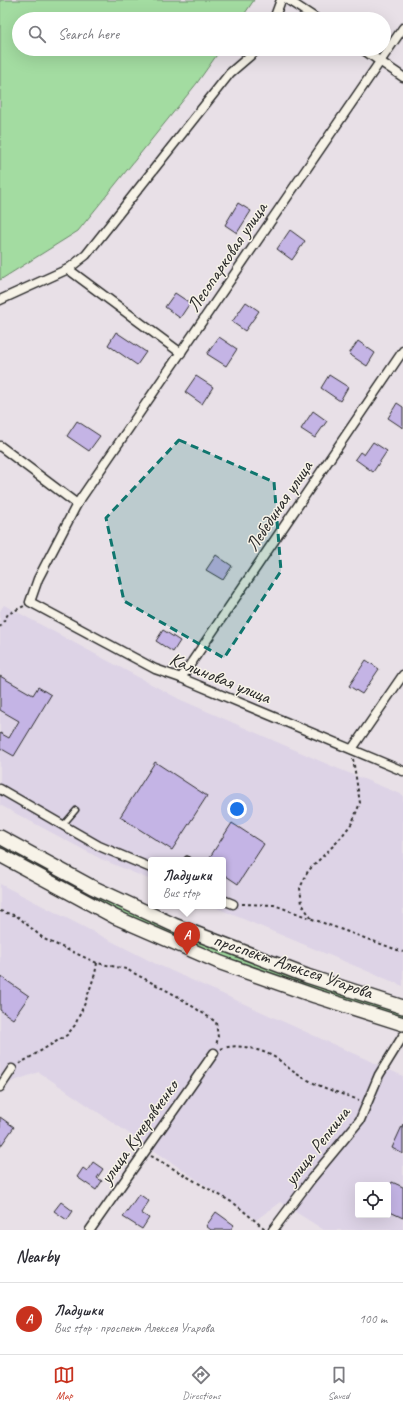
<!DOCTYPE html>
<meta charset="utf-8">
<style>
:root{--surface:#fff;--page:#f2f2f3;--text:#2b2b33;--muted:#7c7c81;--line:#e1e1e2;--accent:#c8321e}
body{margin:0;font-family:Caveat,sans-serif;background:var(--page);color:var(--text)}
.controls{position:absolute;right:12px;bottom:12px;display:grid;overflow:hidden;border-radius:4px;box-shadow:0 4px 16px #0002}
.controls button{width:36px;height:36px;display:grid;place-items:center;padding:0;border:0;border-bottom:1px solid var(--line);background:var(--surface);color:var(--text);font:20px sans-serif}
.you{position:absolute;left:237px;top:809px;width:14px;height:14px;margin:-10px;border:3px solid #fff;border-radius:50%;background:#1a73e8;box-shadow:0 0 0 6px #1a73e833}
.badge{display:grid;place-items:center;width:26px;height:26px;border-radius:50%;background:var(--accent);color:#fff;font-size:13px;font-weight:700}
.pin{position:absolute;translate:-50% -33px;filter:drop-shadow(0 1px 2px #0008)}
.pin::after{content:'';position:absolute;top:21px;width:14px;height:12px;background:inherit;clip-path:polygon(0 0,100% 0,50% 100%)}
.popup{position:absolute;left:148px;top:857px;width:78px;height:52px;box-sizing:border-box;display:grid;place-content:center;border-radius:4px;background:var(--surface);filter:drop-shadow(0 1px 3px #0005);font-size:13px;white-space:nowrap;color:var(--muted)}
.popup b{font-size:15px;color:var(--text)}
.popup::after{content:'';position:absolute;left:50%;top:100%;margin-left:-8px;border:8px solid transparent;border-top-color:var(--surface)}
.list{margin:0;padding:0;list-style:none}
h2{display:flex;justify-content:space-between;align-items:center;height:52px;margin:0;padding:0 16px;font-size:17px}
h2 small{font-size:13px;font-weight:400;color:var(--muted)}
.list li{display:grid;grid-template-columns:26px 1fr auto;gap:12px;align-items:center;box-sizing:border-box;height:72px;padding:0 16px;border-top:1px solid var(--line)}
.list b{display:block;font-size:15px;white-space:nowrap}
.list p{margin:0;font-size:13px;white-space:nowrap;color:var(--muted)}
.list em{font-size:13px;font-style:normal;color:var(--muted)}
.icon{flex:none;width:22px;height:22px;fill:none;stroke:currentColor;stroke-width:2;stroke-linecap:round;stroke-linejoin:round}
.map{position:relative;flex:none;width:403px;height:1230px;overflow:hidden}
.search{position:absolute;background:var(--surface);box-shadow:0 4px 16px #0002;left:12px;right:12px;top:12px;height:44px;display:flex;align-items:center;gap:10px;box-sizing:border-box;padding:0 14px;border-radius:22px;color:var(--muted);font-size:15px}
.sheet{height:124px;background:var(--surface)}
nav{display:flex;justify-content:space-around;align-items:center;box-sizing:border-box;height:56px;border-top:1px solid var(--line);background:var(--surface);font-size:11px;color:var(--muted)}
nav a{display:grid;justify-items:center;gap:2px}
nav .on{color:var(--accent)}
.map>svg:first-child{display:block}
</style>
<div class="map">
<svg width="403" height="1230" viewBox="0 0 403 1230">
<rect width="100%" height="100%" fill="#e8e0e7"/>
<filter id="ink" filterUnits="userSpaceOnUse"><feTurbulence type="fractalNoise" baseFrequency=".025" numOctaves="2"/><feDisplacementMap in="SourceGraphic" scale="8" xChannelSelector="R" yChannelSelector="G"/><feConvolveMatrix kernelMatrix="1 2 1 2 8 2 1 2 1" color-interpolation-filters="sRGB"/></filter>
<g filter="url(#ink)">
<g fill="#ddd3e6" fill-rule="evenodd">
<path d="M4 605 179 699 334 767 403 795V986L212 906H223V860H151V880L101 859 0 805V611Z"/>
<path d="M0 884 154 963 403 1076V1230H324L280 1202 256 1220 39 1072 0 1086ZM358 1185H388V1215H358Z"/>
</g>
<g fill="#a3dca1" stroke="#678466">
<path d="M0 0H254L241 19H19V49H221L197 83 78 231 0 280Z"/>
<path d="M2 845 182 935 312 984 403 1013V1017C372 1007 341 998 310 988 272 976 233 961 196 946 130 918 66 884 3 850L1 847Z"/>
</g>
<g fill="#c4b4e5" stroke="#2b2b2b">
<path d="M238 203 251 211 237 233 225 225Z"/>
<path d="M290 230 305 241 292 260 277 249Z"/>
<path d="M175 293 190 303 180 318 165 307Z"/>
<path d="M246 302 259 311 245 331 232 322Z"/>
<path d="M116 332 146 352 137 365 108 345Z"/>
<path d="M219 337 237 349 226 366 207 354Z"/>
<path d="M358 341 375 353 367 366 349 354Z"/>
<path d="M329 375 348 387 340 401 321 388Z"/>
<path d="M196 376 213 387 202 404 185 392Z"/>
<path d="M397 403 403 407V428L388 418Z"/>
<path d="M313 411 327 421 315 438 301 429Z"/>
<path d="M77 421 100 436 89 451 67 436Z"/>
<path d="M373 442 387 451 373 472 355 459 360 452 364 455Z"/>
<path d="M216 555 232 566 223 580 206 570Z"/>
<path d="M163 630 180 641 173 652 156 641Z"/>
<path d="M366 660 379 669 362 694 349 686Z"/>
<path d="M0 676 33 695 38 687 51 695 14 756 0 748V733L9 738 19 721 0 710Z"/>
<path d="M155 762 207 796 172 850 120 817Z"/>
<path d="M232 823 264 844 238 884 223 874V860H208Z"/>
<path d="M0 976 29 996 13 1019 0 1010Z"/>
<path d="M0 1117 14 1127 0 1147Z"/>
<path d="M403 1124V1154L392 1148Z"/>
<path d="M93 1162 103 1169 97 1178 102 1181 96 1190 77 1177 83 1168 87 1171Z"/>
<path d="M392 1182 403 1187V1218L388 1211V1191Z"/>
<path d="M139 1194 149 1201 141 1213 149 1218 142 1229 123 1217Z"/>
<path d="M61 1202 73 1211 67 1220 54 1211Z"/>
<path d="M216 1212 234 1225 230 1230H211L206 1226Z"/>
</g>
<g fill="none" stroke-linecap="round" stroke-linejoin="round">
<g stroke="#2b2b2b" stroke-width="7">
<g id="lane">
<path d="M63 825 76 810"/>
<path d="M186 860 187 859"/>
</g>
</g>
<g stroke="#2b2b2b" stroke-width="11">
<g id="street">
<path d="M288 0 317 19"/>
<path d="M274 19 281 0"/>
<path d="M403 28 77 504 38 579 30 602 155 669 181 678 403 771"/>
<path d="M362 49 403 77"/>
<path d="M68 269 181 353"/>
<path d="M0 300 68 269 86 255 230 73 258 49"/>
<path d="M0 446 77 504"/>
<path d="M181 678 403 351"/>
<path d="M352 749 403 675"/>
<path d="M0 789 99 846 151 868"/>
<path d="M223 900 233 904"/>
<path d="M0 1087 12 1069"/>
<path d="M90 1230 214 1053"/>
<path d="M273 1230 312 1178 360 1120 379 1075 403 1036"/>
</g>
</g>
<g stroke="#2b2b2b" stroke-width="16">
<g id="primary">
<path d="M0 837 92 887 174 925 307 976 403 1007"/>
<path d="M0 855 115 917 221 963 315 996 403 1024"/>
</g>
</g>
<g stroke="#2b2b2b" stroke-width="2" stroke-dasharray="3 3" stroke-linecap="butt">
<path d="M0 627 8 614 24 606"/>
<path d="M242 904 274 905 403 952"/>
<path d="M0 911 17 916 44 939 97 963 126 969 177 996 216 1022 218 1037 216 1046"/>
<path d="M311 918 302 904 300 888 308 871 338 841 352 823 360 803 353 759"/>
<path d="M221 1049C236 1042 265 1050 279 1060 290 1069 296 1075 310 1081 325 1089 342 1094 359 1100"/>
<path d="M19 1064 67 1035 75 1025 85 1003 95 974 97 963"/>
<path d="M151 1156 235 1204 265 1229"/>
</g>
<use href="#lane" stroke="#f7f3e8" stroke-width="4"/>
<use href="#street" stroke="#f7f3e8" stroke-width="8"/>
<use href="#primary" stroke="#f7f3e8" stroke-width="13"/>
</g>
</g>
<path fill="#0f766e" fill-opacity="0.2" stroke="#0f766e" stroke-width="3" stroke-dasharray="8 5" stroke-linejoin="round" d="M179 440 274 482 281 571 224 658 124 601 106 518Z"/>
<g text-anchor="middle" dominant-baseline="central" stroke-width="3" stroke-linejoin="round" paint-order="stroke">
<g font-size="19" fill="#2b2b2b" stroke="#f7f3e8">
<text transform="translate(227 257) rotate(-56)">Лесопарковая улица</text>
<text transform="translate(279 506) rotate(-56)">Лебединая улица</text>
<text transform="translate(220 678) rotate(22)">Калиновая улица</text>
<text transform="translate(293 966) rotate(19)">проспект Алексея Угарова</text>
<text transform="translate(139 1132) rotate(-55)">улица Кучерявченко</text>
<text transform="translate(317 1146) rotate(-52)">улица Репкина</text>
</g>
</g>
</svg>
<div class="controls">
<button><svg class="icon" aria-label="locate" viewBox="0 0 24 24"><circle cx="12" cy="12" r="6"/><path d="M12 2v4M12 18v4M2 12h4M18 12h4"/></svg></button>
</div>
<div class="you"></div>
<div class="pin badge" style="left:187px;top:955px">A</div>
<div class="popup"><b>Ладушки</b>Bus stop</div>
<div class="search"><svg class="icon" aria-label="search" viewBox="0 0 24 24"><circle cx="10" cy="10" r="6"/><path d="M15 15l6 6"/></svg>Search here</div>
</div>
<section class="sheet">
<h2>Nearby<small></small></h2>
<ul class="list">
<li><span class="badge">A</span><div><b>Ладушки</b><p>Bus stop · проспект Алексея Угарова</p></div><em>100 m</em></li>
</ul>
</section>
<nav>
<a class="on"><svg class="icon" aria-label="map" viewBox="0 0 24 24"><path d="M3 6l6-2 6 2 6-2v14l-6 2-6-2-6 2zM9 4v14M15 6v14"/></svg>Map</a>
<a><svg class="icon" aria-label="directions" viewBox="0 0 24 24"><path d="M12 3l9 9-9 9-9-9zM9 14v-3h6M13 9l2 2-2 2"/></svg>Directions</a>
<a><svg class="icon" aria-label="saved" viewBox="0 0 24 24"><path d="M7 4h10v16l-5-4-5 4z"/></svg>Saved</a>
</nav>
